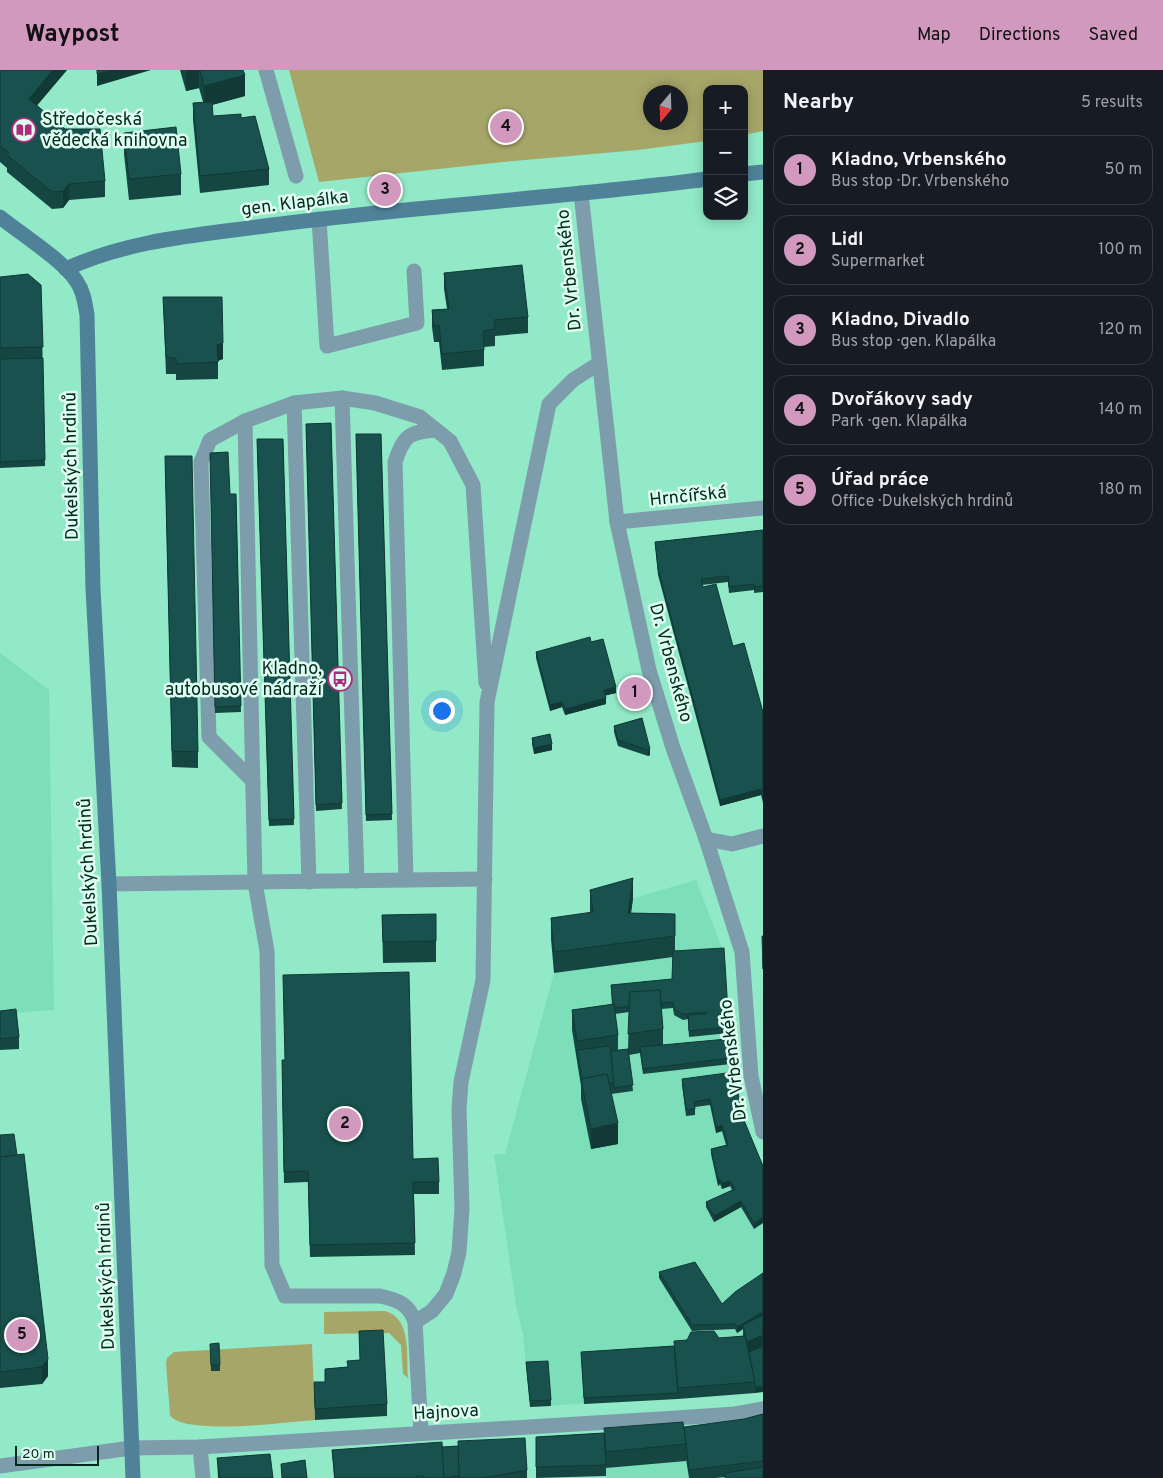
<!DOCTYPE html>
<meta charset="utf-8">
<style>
:root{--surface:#171b24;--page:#242831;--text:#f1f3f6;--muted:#9ea1a6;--line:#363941;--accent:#d299bf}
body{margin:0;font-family:Overpass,sans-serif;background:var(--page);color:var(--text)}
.controls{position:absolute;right:15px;top:15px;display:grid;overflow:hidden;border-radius:10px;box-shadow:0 2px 12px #0003}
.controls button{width:45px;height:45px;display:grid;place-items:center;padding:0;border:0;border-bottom:1px solid var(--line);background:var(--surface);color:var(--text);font:25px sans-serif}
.compass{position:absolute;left:643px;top:15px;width:45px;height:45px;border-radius:50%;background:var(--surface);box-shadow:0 2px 12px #0003;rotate:199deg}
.scale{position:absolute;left:15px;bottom:12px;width:84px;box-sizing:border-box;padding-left:5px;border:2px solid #032a1e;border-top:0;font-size:14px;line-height:18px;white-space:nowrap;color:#032a1e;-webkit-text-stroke:4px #ddfef0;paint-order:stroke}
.you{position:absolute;left:441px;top:640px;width:18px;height:18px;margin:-12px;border:4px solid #fff;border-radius:50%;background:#1a73e8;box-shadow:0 0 0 8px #1a73e833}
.badge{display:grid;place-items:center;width:32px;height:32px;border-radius:50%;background:var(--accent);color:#111;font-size:16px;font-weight:700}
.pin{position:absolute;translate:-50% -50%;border:2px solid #fff;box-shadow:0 1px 5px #0006}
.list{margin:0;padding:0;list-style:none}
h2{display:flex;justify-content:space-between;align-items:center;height:65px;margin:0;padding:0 20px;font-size:21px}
h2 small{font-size:16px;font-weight:400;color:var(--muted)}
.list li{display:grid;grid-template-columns:32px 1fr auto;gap:15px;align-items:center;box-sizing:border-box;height:70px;margin:0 10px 10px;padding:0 10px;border:1px solid var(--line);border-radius:15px}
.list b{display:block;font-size:19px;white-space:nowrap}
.list p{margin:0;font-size:16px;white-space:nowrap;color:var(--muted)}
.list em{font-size:16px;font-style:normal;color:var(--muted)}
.icon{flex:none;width:28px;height:28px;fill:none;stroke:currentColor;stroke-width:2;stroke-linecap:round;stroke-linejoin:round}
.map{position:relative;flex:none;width:763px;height:1408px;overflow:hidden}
header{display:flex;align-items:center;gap:30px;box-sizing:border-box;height:70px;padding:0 25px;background:var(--accent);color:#111}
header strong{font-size:24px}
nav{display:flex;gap:28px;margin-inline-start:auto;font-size:18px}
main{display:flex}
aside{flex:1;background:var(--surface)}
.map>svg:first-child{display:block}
</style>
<header>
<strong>Waypost</strong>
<nav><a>Map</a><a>Directions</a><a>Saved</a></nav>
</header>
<main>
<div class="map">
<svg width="763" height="1408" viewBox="0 0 763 1408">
<rect width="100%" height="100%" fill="#91e9c7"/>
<g fill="#7cdfba">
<path d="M0 583 49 620 54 940 0 944Z"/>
<path d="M696 810 725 886 729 963 727 975 743 1053 763 1105V1322L530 1337 523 1264 516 1235 494 1084H505L554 903 550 855 590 841Z"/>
<path d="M747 1383 763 1408H606V1398Z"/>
</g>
<g fill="#a7a669" fill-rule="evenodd">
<path d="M289 0H763V61L744 65V19H707V71L638 80 503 92 319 112ZM680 22V52H650V22Z"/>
<path d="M385 1241C412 1248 406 1286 408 1308L403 1304 401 1275 389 1263 324 1264V1242Z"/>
<path d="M312 1274 315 1350C289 1352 182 1366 170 1345L166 1293 167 1288 174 1282Z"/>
</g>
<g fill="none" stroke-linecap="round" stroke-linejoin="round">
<g stroke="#7d9dac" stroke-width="15">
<path d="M319 149 327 276 417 253 414 201"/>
<path d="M342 328 357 811"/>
<path d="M294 333 309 812"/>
<path d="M245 351 255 813 267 881 272 1195 285 1226H380C398 1230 409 1234 415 1252"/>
<path d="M253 711 209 667 201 392 210 370 245 351 294 333 342 328 375 333 420 347 450 371 473 415 486 613"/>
<path d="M406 810 395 392C404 365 409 362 436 360"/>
<path d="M109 814 485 809"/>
<path d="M421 1363 415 1252 432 1241 446 1224 454 1203 459 1182 462 1139 459 1039 461 1012 483 910 487 632 549 334 573 310 598 294"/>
</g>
<g stroke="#7d9dac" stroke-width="15">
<path d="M266 0 296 106"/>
<path d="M581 123 617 452 649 600 673 678 706 769 742 882 751 1006 763 1062"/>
<path d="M617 452 763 438"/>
<path d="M706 769 732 774 763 766"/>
<path d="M200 1377 203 1408"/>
<path d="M0 1396 131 1378 200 1377 676 1348 735 1344 763 1339"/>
</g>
<g stroke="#4f8298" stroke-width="15">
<path d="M744 104 763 102"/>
<path d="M0 147C21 164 64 191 77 212 84 222 85 234 87 245L93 519 109 814 133 1408"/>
<path d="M66 199C131 169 201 165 272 155 416 136 562 128 707 109"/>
</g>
</g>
<g fill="#154642" fill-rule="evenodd">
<path d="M0 0H67L37 35 105 111V127L69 130 63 138 52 139 7 102V98L0 92Z"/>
<path d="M180 0H243L245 26 212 35 213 46 241 48 269 99V115L200 123 193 50V33L203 32 199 18 186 21Z"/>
<path d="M124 63 181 104V125L129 130 124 84Z"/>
<path d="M444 203 528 247V263L495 266V276L484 277V296L442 300 439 272H434L432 257V240L447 239 444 219Z"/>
<path d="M0 207 41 215 45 396 0 398Z"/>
<path d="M163 227 223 289 218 291V309L176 310V304H166Z"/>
<path d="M331 353 342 739 316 741 306 354Z"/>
<path d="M356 364H381L392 750 366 751Z"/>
<path d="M257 369H283L294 755 269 756Z"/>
<path d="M210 383 230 424H236L241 642 215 643Z"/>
<path d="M165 386 198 682V698L172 697Z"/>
<path d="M763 460V522L754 523V520L729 523 728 512 702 515 733 576 763 642V733L761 725 720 736 658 505 655 472Z"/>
<path d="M591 572 616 623 606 625V634L565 645 562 637 550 641 536 588V582Z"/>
<path d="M642 648 650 685 648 686 618 676 614 662V656Z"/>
<path d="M532 668 552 680 534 684 532 674Z"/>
<path d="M590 820 633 828 631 843 675 844V881L729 957V963L689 967 688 949 683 950 674 945 673 938 661 939 663 959V975L731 988V994L643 1004 640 983 629 985 633 1021 611 1024 618 1074 591 1079 581 1029V1016L572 960V940L612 935 611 915 672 909 673 887 554 903 551 869V848L590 843ZM629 942 628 979 618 980V965L615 944Z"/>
<path d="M382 845 436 871V892L383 893Z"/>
<path d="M0 941 19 967V979L0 980Z"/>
<path d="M282 1001 413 1089 439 1112V1124H414L415 1185 310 1187 308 1112 284 1113Z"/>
<path d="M682 1009 743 1048 763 1096 754 1159 741 1137 714 1152 706 1137V1132L732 1120 730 1116 722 1119 720 1114 718 1116 711 1084V1079L726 1075 722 1061 716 1063 710 1035 695 1037V1045L686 1046 682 1015Z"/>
<path d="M0 1065 17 1085 48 1306 42 1314 0 1318Z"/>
<path d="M659 1202 722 1234 763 1203 755 1323 678 1329 584 1334 581 1282 674 1276 719 1268 743 1266V1259L737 1263 735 1259 692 1261 659 1208Z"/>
<path d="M359 1261 387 1334V1346L315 1350 314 1312H325V1299L347 1297 360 1290Z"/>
<path d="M210 1280 220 1295V1301H211Z"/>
<path d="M526 1292 551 1330V1336L530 1337Z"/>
<path d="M763 1344V1408H725V1407L716 1408H689L686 1389V1391L606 1398V1406L536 1408V1367L604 1363 684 1357 744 1349Z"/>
<path d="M442 1377 527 1400V1408H334L332 1380Z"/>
<path d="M217 1388 273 1408H218Z"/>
</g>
<g fill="#113936">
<path d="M53 0H67L29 45V29Z"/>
<path d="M111 0H151L97 16V4Z"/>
<path d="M186 0H199V18L186 21Z"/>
<path d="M245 5V26L204 37V16Z"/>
<path d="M69 114V130L63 138V121Z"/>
<path d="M223 273V289L217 291V275Z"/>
<path d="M616 617V623L604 626V620Z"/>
<path d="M606 628V634L565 645V639Z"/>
<path d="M562 632V637L550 641V635Z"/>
<path d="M552 674V680L534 684V678Z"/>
<path d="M650 679V685L648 686V680Z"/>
<path d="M761 719V725L720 736V730Z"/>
<path d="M633 808V828L628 864V843Z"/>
<path d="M618 1053V1074L591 1079V1059Z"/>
<path d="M722 1055V1061L716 1063V1057Z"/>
<path d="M720 1109V1114L718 1116V1110Z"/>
<path d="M730 1111V1116L722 1119V1113Z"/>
<path d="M741 1131V1137L714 1152V1146Z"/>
<path d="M763 1147V1153L754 1159V1153Z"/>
<path d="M763 1242V1248L743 1255V1259L737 1263V1257Z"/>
<path d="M763 1265V1281L747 1289V1272Z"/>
<path d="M48 1289V1306L42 1314V1297Z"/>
<path d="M763 1316V1322L755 1323V1317Z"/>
</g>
<g fill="#18514d" stroke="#113936">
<path d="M0 0H53L29 29 65 59H100L105 111 69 114 63 121 52 122 7 85 9 83 0 76Z"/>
<path d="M97 0H111L97 4Z"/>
<path d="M200 0H243L245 5 204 16Z"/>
<path d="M212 32 213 46 241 44V48L255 46 269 99 200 106 193 33Z"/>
<path d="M176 57 181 104 129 109 124 63Z"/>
<path d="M522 195 528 247 494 250 495 259 483 261 484 280 442 284 439 255 434 256 432 240 449 239 444 203Z"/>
<path d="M28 204 41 215 43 277 0 278V207Z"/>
<path d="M163 227H222L223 273 217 275 218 292 176 294V288L166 287Z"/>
<path d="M43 288 45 390 0 392V289Z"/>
<path d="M331 353 342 733 316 735 306 354Z"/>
<path d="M356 364H381L392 744 366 745Z"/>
<path d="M257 369H283L294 749 269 750Z"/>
<path d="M228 382 230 424H236L241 636 215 637 210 383Z"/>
<path d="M165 386H192L198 682 172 681Z"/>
<path d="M763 460V516L754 517V514L729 517 728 506 701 509 703 517 716 514 733 576 744 573 763 642V728L761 719 720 730 658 499 655 472Z"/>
<path d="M590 567 591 572 603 569 616 617 604 620 606 628 565 639 562 632 550 635 536 582Z"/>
<path d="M642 648 650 679 648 680 618 670 614 656Z"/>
<path d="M550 664 552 674 534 678 532 668Z"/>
<path d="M633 808 628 843 675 844V866L554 882 551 848 593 842 590 820Z"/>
<path d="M436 844V871L383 872 382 845Z"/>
<path d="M762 866H763V899Z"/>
<path d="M724 878 729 957 689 961 688 945 706 944V942L683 944 674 939 673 932 661 933 660 920 630 922 629 936 615 938 614 934 613 935 611 915 672 909 673 881Z"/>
<path d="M409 902 413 1089 438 1088 439 1112H413L415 1173 310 1175 308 1101 284 1102 282 990H285L283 905Z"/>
<path d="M660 920 663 959 628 964 630 922Z"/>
<path d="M614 934 618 965 577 971 572 940Z"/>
<path d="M16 939 19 967 0 969V941Z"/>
<path d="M727 969 731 988 643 999 640 977Z"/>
<path d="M610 976 614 1012 609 1013 607 1004 582 1009 577 980Z"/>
<path d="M628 979 633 1015 614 1018 611 981Z"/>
<path d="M734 1002 743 1048 763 1096V1147L754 1153 741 1131 714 1146 706 1132 735 1119 730 1111 722 1113 720 1109 718 1110 711 1079 728 1075 722 1055 716 1057 710 1029 694 1032 695 1039 686 1040 682 1009Z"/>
<path d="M607 1004 618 1053 591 1059 581 1009Z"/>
<path d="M14 1064 17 1085 0 1087V1065Z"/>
<path d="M24 1084 48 1289 42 1297 0 1302V1087Z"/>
<path d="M695 1192 722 1234 735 1222 763 1203V1242L737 1257 735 1254 692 1255 659 1202Z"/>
<path d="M763 1245V1265L747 1272 743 1255Z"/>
<path d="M383 1260 387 1334 315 1339 314 1312H325V1299L348 1297 347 1291 360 1290 359 1261Z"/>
<path d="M714 1261 719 1268 745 1266 755 1312 678 1318 674 1271 687 1270 691 1262Z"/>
<path d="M219 1273 220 1295H211L210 1274Z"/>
<path d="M674 1276 678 1323 584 1328 581 1282Z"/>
<path d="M763 1276V1316L755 1317V1312L749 1282Z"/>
<path d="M548 1291 551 1330 530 1331 526 1292Z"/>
<path d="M763 1344V1391L689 1400 684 1357 744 1349Z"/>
<path d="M683 1352 686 1374 606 1382 604 1358Z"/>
<path d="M604 1363 606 1395 536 1397V1367Z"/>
<path d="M525 1368 527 1400 483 1408H459L458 1371Z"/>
<path d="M442 1372 444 1408H424V1406H417V1408H335L332 1380Z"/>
<path d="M458 1376 459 1406 444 1408 442 1377Z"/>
<path d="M270 1384 273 1408H220L217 1388Z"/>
<path d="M305 1390 307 1408H282L281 1394Z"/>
<path d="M763 1397V1408H725V1403Z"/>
</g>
<defs>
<g id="library-ring" transform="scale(1.25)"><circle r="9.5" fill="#ddfef0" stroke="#ac2c7b" stroke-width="1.5"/><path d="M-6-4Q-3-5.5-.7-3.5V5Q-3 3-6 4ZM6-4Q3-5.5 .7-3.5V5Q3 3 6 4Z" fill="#ac2c7b"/></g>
<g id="bus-ring" transform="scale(1.25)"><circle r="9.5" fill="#ddfef0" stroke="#ac2c7b" stroke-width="1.5"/><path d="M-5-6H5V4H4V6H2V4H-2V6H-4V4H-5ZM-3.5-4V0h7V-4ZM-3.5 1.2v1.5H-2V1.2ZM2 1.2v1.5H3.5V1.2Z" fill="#ac2c7b"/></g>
</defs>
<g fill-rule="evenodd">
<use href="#library-ring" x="24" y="60"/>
<use href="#bus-ring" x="340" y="609"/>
</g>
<g text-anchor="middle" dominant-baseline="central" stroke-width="5" stroke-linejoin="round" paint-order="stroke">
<g font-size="18" fill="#032a1e" stroke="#ddfef0" text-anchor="start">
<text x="42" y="50">Středočeská<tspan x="42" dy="21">vědecká knihovna</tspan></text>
<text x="322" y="599" text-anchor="end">Kladno,<tspan x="322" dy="21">autobusové nádraží</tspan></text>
</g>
<g font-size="18" fill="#032a1e" stroke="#ddfef0">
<text transform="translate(295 134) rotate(-7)">gen. Klapálka</text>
<text transform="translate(570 200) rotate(-96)">Dr. Vrbenského</text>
<text transform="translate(72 396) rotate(-91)">Dukelských hrdinů</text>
<text transform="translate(688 427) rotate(-6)">Hrnčířská</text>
<text transform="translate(670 593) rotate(75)">Dr. Vrbenského</text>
<text transform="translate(89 802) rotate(-93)">Dukelských hrdinů</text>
<text transform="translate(734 990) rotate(-97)">Dr. Vrbenského</text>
<text transform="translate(107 1206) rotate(-92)">Dukelských hrdinů</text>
<text transform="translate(446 1343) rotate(-3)">Hajnova</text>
</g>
</g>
</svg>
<div class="controls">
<button>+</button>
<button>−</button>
<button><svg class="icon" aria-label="layers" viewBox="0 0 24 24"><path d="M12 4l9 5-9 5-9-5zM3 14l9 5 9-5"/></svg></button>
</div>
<svg class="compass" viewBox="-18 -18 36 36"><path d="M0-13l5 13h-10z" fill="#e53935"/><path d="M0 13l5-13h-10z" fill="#9ea1a6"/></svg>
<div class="scale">20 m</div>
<div class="you"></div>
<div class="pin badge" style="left:635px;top:623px">1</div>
<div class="pin badge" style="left:345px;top:1054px">2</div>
<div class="pin badge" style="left:385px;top:120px">3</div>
<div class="pin badge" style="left:506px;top:57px">4</div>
<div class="pin badge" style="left:22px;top:1265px">5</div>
</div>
<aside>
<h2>Nearby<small>5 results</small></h2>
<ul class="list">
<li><span class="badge">1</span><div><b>Kladno, Vrbenského</b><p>Bus stop · Dr. Vrbenského</p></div><em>50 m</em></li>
<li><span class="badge">2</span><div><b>Lidl</b><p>Supermarket</p></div><em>100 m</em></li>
<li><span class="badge">3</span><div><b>Kladno, Divadlo</b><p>Bus stop · gen. Klapálka</p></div><em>120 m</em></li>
<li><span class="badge">4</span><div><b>Dvořákovy sady</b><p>Park · gen. Klapálka</p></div><em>140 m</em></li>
<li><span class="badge">5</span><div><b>Úřad práce</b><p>Office · Dukelských hrdinů</p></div><em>180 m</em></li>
</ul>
</aside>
</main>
